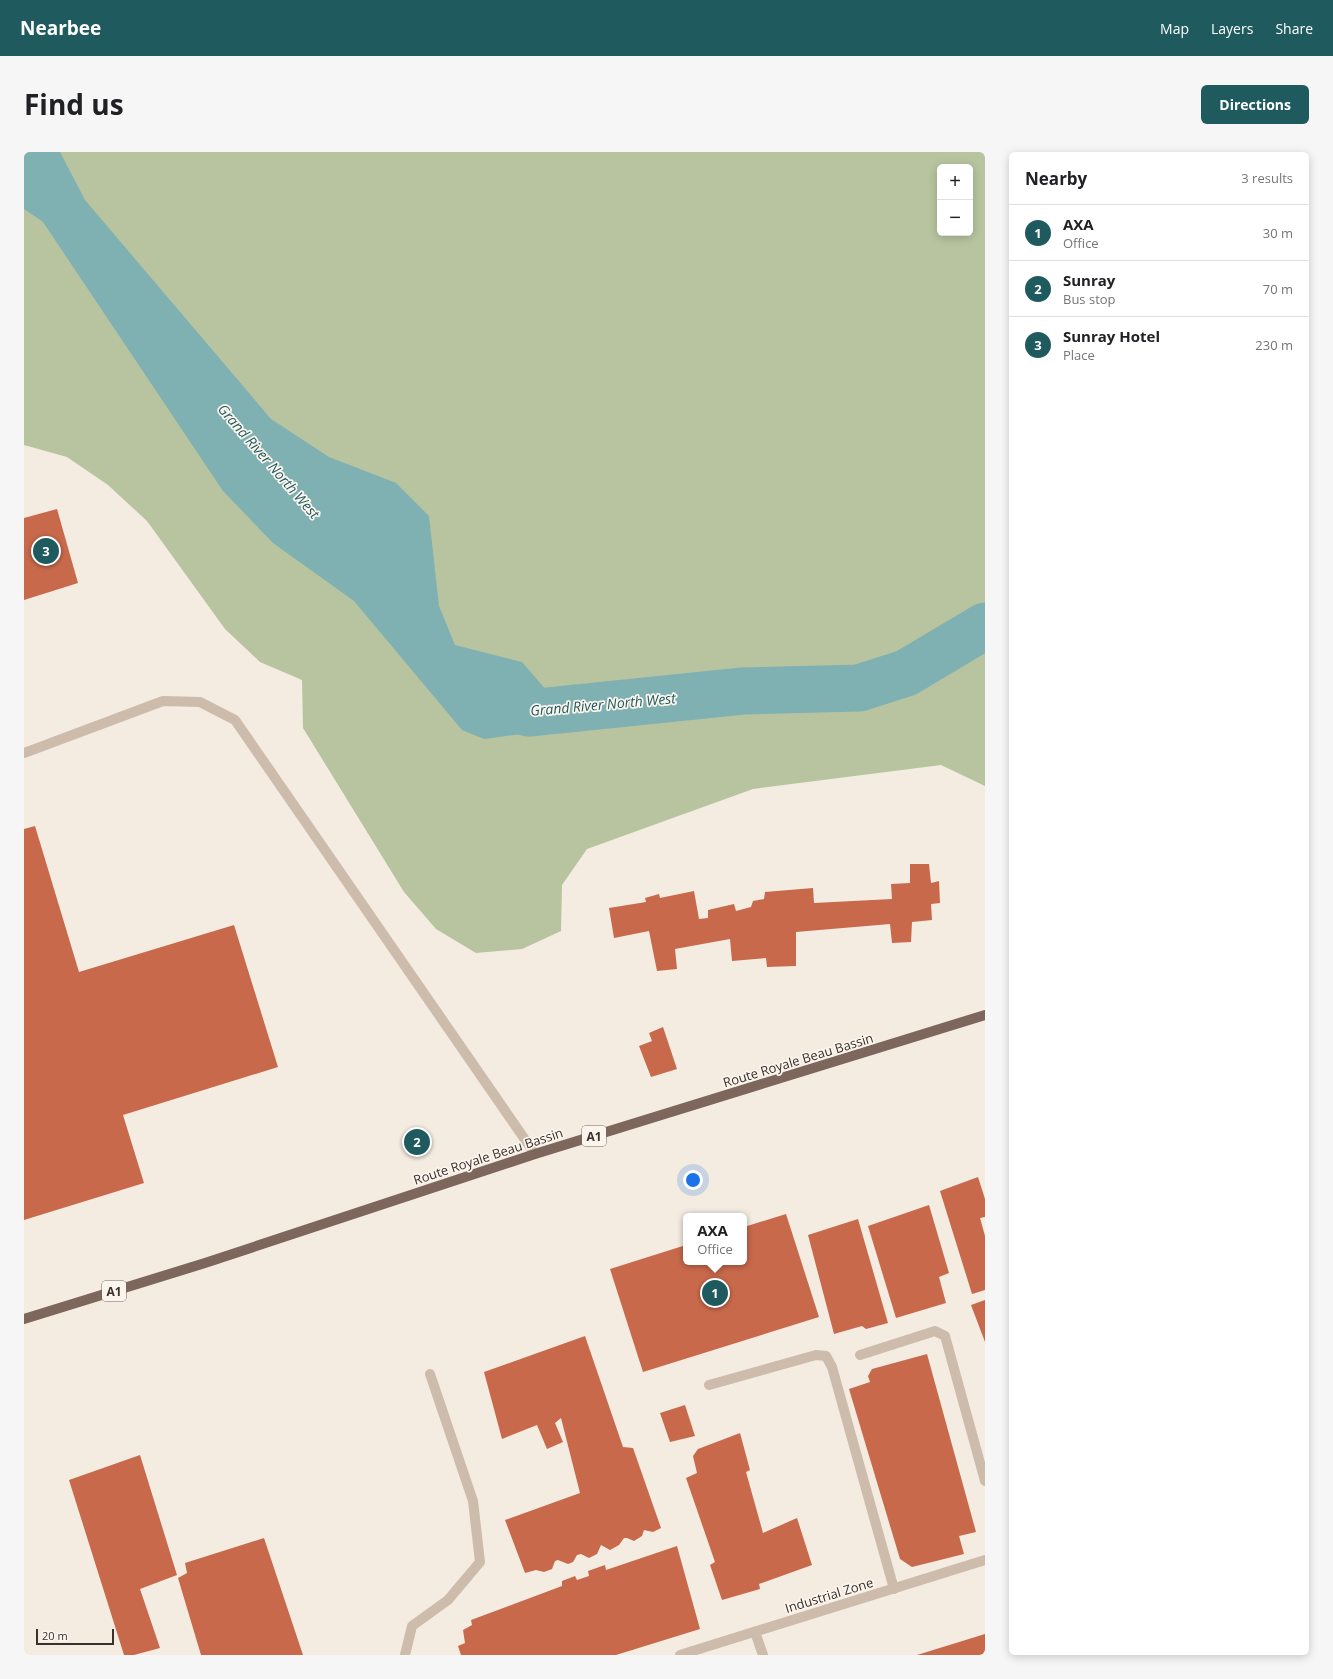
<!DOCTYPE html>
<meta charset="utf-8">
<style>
:root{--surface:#fff;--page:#f6f6f6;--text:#202124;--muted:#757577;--line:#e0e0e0;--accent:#1f5a5e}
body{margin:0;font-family:"Open Sans",sans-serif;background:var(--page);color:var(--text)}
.controls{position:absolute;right:12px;top:12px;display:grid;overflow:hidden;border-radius:6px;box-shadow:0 2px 10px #0003}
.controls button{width:36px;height:36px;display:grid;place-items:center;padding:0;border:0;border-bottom:1px solid var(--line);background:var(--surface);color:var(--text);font:20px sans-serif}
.scale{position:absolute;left:12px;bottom:10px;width:78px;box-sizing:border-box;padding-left:4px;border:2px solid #3b302b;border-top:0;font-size:11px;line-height:14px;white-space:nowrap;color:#3b302b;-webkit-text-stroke:3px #fbf5ee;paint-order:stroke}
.you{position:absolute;left:669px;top:1028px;width:14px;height:14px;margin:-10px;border:3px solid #fff;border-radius:50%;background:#1a73e8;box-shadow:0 0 0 6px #1a73e833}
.badge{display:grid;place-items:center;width:26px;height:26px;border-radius:50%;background:var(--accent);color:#fff;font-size:13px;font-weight:700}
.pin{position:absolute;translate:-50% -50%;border:2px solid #fff;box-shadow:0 1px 4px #0006}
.popup{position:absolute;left:659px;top:1061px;width:64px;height:52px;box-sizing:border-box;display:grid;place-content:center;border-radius:6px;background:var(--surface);filter:drop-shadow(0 1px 3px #0005);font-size:13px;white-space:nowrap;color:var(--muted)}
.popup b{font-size:15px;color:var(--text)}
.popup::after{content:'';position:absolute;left:50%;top:100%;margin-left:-8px;border:8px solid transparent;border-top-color:var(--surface)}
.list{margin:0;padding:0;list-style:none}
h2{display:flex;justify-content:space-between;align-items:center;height:52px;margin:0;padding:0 16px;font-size:17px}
h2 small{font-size:13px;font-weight:400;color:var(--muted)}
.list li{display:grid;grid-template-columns:26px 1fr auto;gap:12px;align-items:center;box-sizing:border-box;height:56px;padding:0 16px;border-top:1px solid var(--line)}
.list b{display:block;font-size:15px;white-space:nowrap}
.list p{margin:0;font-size:13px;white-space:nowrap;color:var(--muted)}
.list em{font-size:13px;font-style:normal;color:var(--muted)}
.map{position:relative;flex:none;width:961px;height:1503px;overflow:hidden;border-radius:6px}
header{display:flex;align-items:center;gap:24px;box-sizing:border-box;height:56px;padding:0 20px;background:var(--accent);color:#fff}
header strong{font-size:19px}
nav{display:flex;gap:22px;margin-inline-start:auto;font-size:14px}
.intro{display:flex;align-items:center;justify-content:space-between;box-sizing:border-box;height:96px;padding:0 24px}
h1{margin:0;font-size:28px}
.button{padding:10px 18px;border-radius:6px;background:var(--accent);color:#fff;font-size:14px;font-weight:700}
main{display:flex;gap:24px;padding:0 24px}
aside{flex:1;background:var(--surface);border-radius:6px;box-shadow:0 2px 10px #0003}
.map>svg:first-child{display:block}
</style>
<header>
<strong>Nearbee</strong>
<nav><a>Map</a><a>Layers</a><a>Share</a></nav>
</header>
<div class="intro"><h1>Find us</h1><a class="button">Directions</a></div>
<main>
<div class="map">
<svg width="961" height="1503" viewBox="0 0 961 1503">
<rect width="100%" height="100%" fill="#f4ebe1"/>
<path fill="#b8c4a0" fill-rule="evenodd" d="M0 0H961V634L917 613 729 637 563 697 538 733 537 779 498 797 452 801 412 777 380 740 279 576 278 528 236 510 201 477 123 369 84 333 43 305 0 293ZM916 15H946V81H916Z"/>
<path fill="#7fb0b2" d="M0 0H36L61 48 247 267 305 305 372 331 405 364 415 454 431 493 498 510 542 561 529 578 460 587 438 578 330 449 249 391 199 339 19 70 0 57Z"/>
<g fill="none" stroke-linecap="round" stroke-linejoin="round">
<path stroke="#7fb0b2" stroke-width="47" d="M477 552 483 556 505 561 719 539 835 536 882 521 961 474"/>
</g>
<g fill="#c8694b">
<path d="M33 357 54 431 0 448V366Z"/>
<path d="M11 674 55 820 210 773 254 915 99 963 120 1031 0 1068V677Z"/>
<path d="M886 712H905L907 731 915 729 916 751 907 752 908 768 888 770 887 790 868 791 866 772 772 780V814L743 815 742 806 708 809 706 787 651 797 653 817 633 819 625 779 590 786 585 756 622 750 621 746 635 742 636 746 670 739 675 767 684 766V758L710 752 712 759 727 755 729 749 740 747 741 740 789 736 790 751 868 747 867 732 886 731Z"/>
<path d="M639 875 653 917 627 925 615 894 628 889 625 881Z"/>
<path d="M954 1025 961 1047V1065L956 1066 961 1084V1138L948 1142 916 1039Z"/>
<path d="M905 1053 925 1121 915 1125 922 1151 872 1166 844 1074Z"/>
<path d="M762 1062 795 1165 619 1220 586 1117 662 1093V1110H720V1075Z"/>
<path d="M834 1067 864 1171 842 1177 838 1174 810 1182 784 1083Z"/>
<path d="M961 1148V1190L947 1153Z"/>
<path d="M561 1184 599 1295 609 1296 637 1376 629 1380 620 1378 618 1384 610 1389 603 1386H600L595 1393 586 1398 577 1393 573 1402 565 1406 557 1402 553 1403 549 1410 544 1412 534 1408 531 1409 528 1417 520 1420 512 1418 501 1421 481 1368 556 1341 537 1266 531 1271 539 1290 523 1297 513 1273 478 1287 460 1220Z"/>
<path d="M903 1202 952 1380 935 1384 940 1402 888 1415 876 1407 825 1237 846 1230 844 1224 848 1217Z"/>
<path d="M661 1253 671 1284 646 1290 636 1261Z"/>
<path d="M716 1281 726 1318 722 1320 739 1381 773 1366 788 1413 735 1432 736 1437 698 1448 686 1413 691 1410 662 1326 673 1321 669 1304 674 1297Z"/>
<path d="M116 1303 153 1423 116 1437 136 1496 110 1503H100L45 1328Z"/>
<path d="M240 1386 279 1503H177L154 1426 163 1421 161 1411Z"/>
<path d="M653 1394 676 1477 592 1503H437L434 1494 441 1491 439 1478 448 1473 447 1468 538 1434V1429L551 1424 553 1428 565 1424 564 1419 581 1413 582 1418Z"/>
<path d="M961 1482V1503H893Z"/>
</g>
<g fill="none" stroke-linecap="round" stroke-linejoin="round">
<g stroke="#cdbbac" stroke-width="10">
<path d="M0 601 139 549 176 550 211 568 511 1002"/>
<path d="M836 1203 911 1179 921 1184 961 1329"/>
<path d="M685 1233 792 1203 802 1204 808 1215 870 1437"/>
<path d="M731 1480 739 1503"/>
<path d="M381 1503 388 1474 424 1448 456 1410 449 1349 406 1222"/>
<path d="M656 1503 961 1408"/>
</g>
<path stroke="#7d675c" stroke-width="10" d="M0 1167 181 1111 511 1002 961 863"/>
</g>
<g text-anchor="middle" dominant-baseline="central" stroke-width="3.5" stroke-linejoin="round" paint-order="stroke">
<g fill="#fbf5ee" stroke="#756b66" stroke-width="1">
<rect x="558" y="974" width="24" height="20" rx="3"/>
<rect x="78" y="1129" width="24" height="20" rx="3"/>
</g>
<g font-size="12" font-weight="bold" fill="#3b302b">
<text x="570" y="984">A1</text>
<text x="90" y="1139">A1</text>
</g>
<g font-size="13" fill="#3b302b" stroke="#fbf5ee">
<text transform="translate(774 908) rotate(-17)">Route Royale Beau Bassin</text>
<text transform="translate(464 1004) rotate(-18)">Route Royale Beau Bassin</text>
<text transform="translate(805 1443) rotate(-17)">Industrial Zone</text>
</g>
<g font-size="14" font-style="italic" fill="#1f5a5e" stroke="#fbf5ee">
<text transform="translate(245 309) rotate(49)">Grand River North West</text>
<text transform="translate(579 552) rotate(-5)">Grand River North West</text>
</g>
</g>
</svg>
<div class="controls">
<button>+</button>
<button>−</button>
</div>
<div class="scale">20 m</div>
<div class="you"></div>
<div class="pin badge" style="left:691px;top:1141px">1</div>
<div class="popup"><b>AXA</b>Office</div>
<div class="pin badge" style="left:393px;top:990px">2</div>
<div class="pin badge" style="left:22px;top:399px">3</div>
</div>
<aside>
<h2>Nearby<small>3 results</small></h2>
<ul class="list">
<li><span class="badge">1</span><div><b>AXA</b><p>Office</p></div><em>30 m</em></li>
<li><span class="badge">2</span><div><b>Sunray</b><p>Bus stop</p></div><em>70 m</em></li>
<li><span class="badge">3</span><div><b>Sunray Hotel</b><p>Place</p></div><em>230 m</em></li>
</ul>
</aside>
</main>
